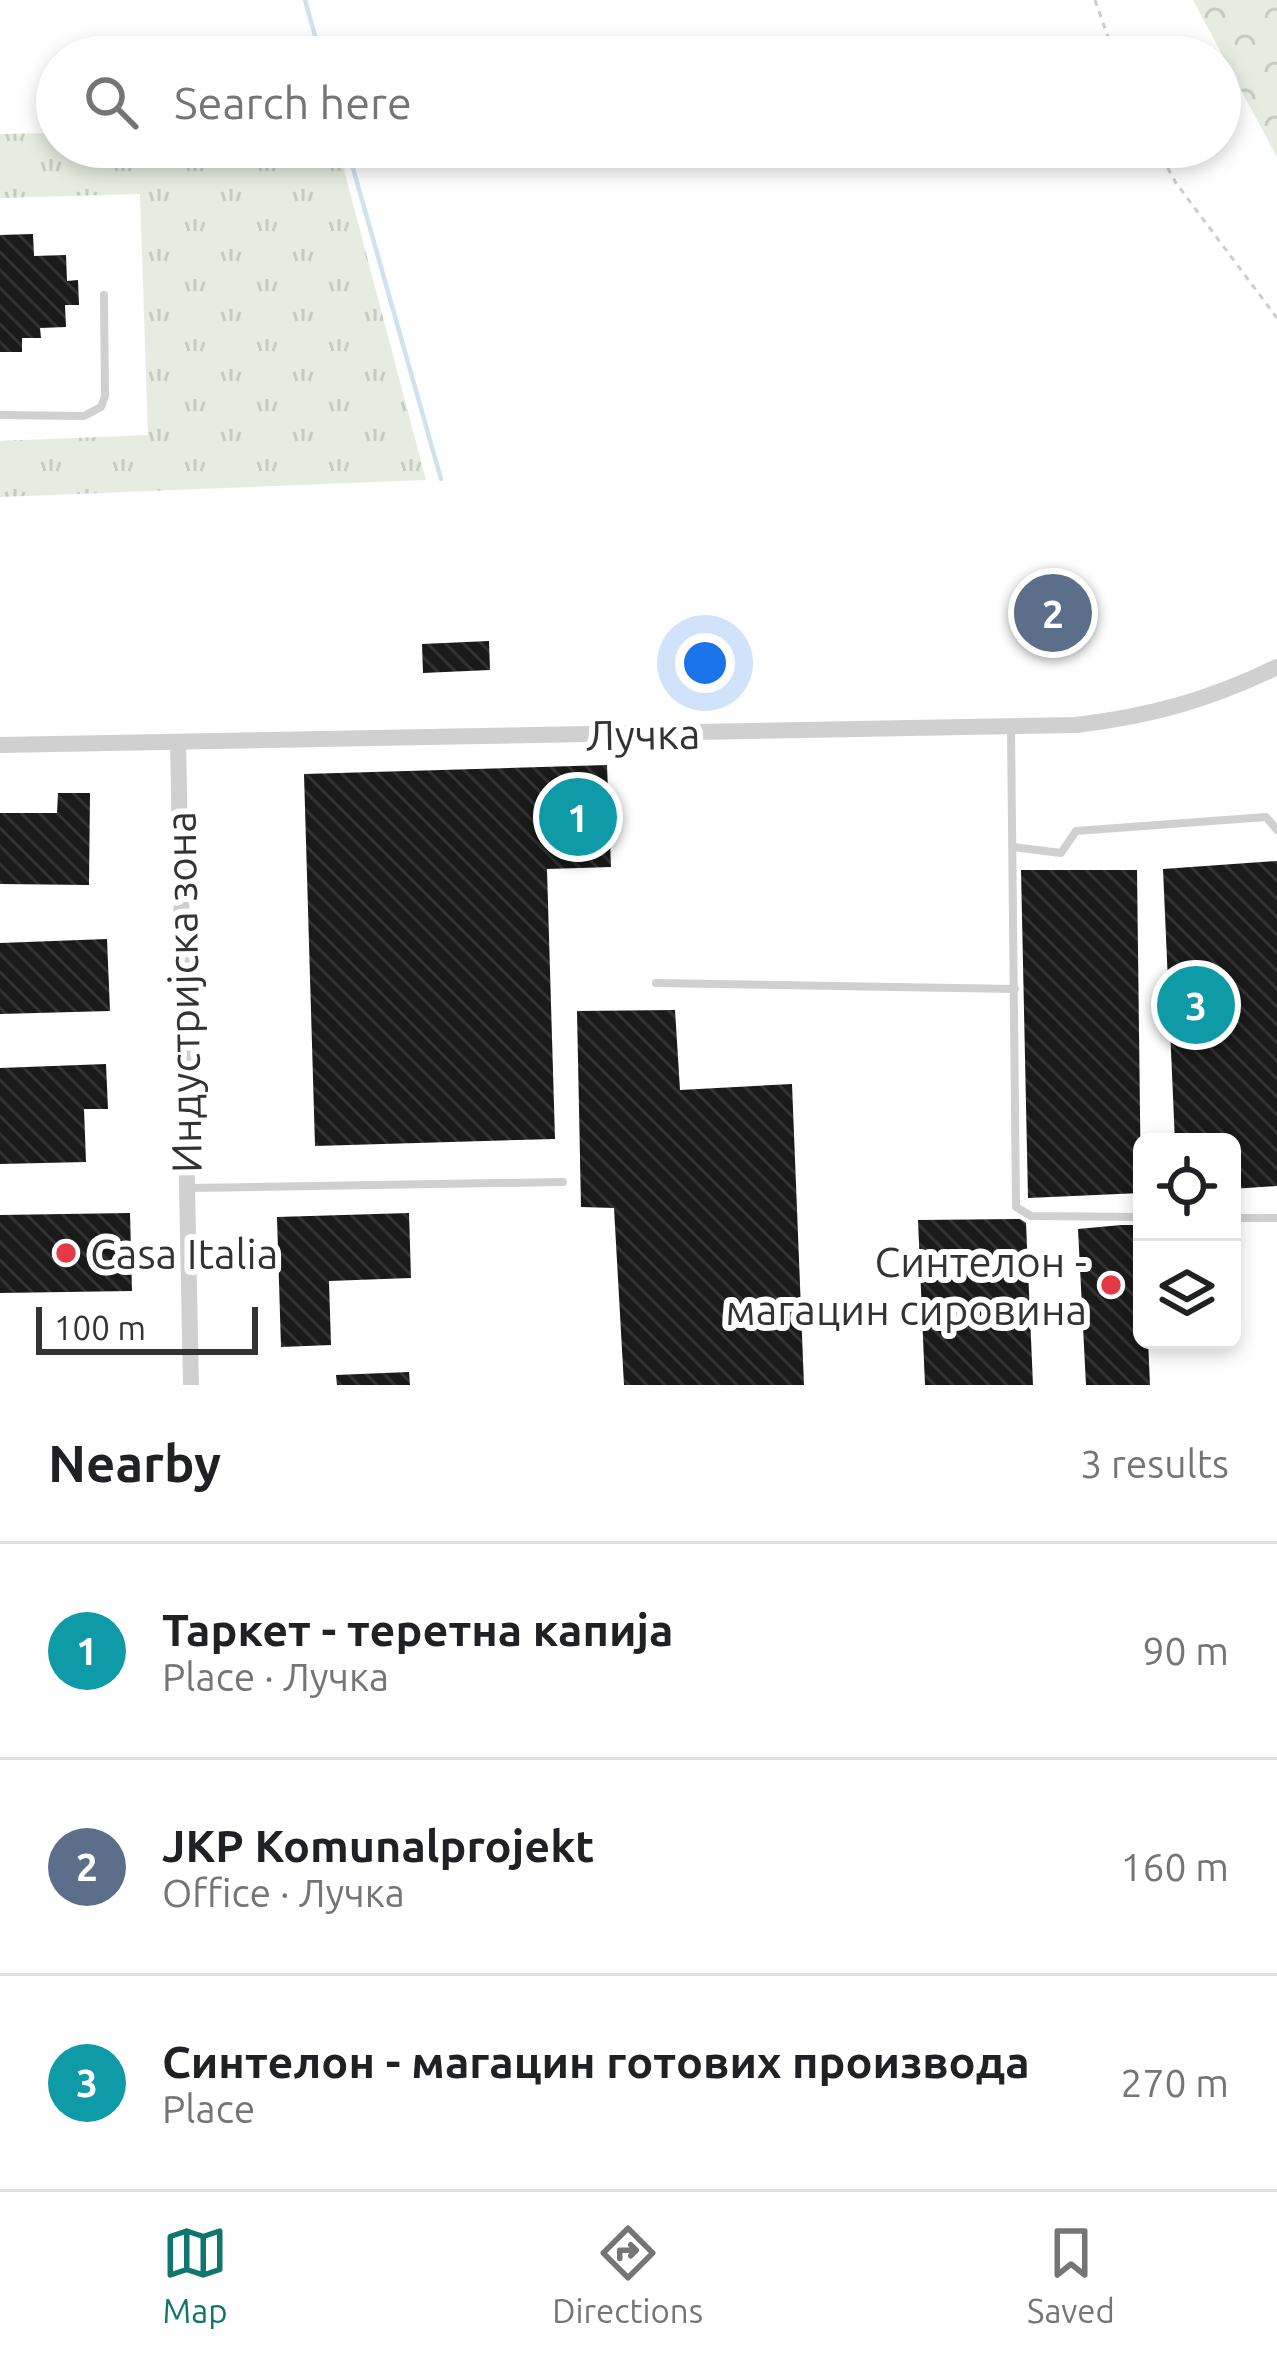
<!DOCTYPE html>
<meta charset="utf-8">
<style>
:root{--surface:#fff;--page:#f6f6f6;--text:#202124;--muted:#757577;--line:#e0e0e0;--accent:#0f766e}
body{margin:0;font-family:Ubuntu,sans-serif;background:var(--page);color:var(--text)}
.controls{position:absolute;right:36px;bottom:36px;display:grid;overflow:hidden;border-radius:18px;box-shadow:0 6px 18px #0003}
.controls button{width:108px;height:108px;display:grid;place-items:center;padding:0;border:0;border-bottom:3px solid var(--line);background:var(--surface);color:var(--text);font:60px sans-serif}
.scale{position:absolute;left:36px;bottom:30px;width:222px;box-sizing:border-box;padding-left:12px;border:6px solid #333;border-top:0;font-size:33px;line-height:42px;white-space:nowrap;color:#333;-webkit-text-stroke:9px #fff;paint-order:stroke}
.you{position:absolute;left:705px;top:663px;width:42px;height:42px;margin:-30px;border:9px solid #fff;border-radius:50%;background:#1a73e8;box-shadow:0 0 0 18px #1a73e833}
.badge{display:grid;place-items:center;width:78px;height:78px;border-radius:50%;background:var(--accent);color:#fff;font-size:39px;font-weight:700}
.pin{position:absolute;translate:-50% -50%;border:6px solid #fff;box-shadow:0 3px 12px #0006}
.list{margin:0;padding:0;list-style:none}
h2{display:flex;justify-content:space-between;align-items:center;height:156px;margin:0;padding:0 48px;font-size:51px}
h2 small{font-size:39px;font-weight:400;color:var(--muted)}
.list li{display:grid;grid-template-columns:78px 1fr auto;gap:36px;align-items:center;box-sizing:border-box;height:216px;padding:0 48px;border-top:3px solid var(--line)}
.list b{display:block;font-size:45px;white-space:nowrap}
.list p{margin:0;font-size:39px;white-space:nowrap;color:var(--muted)}
.list em{font-size:39px;font-style:normal;color:var(--muted)}
.icon{flex:none;width:66px;height:66px;fill:none;stroke:currentColor;stroke-width:2;stroke-linecap:round;stroke-linejoin:round}
.map{position:relative;flex:none;width:1277px;height:1385px;overflow:hidden}
.search{position:absolute;background:var(--surface);box-shadow:0 6px 18px #0003;left:36px;right:36px;top:36px;height:132px;display:flex;align-items:center;gap:30px;box-sizing:border-box;padding:0 42px;border-radius:66px;color:var(--muted);font-size:45px}
.sheet{height:804px;background:var(--surface)}
nav{display:flex;justify-content:space-around;align-items:center;box-sizing:border-box;height:168px;border-top:3px solid var(--line);background:var(--surface);font-size:33px;color:var(--muted)}
nav a{display:grid;justify-items:center;gap:6px}
nav .on{color:var(--accent)}
.map>svg:first-child{display:block}
</style>
<div class="map">
<svg width="1277" height="1385" viewBox="0 0 1277 1385">
<defs>
<pattern id="grass-tufts" width="24" height="20" patternUnits="userSpaceOnUse" patternTransform="scale(3)"><rect width="24" height="20" fill="#e6ecdf"/><path d="M3 7l-1-3M5 7V3M7 7l1-3M15 17l-1-3M17 17v-4M19 17l1-3" fill="none" stroke="#c6cbc0"/></pattern>
<pattern id="forest-crowns" width="20" height="18" patternUnits="userSpaceOnUse" patternTransform="scale(3)"><rect width="20" height="18" fill="#e6ecdf"/><path d="M2 6a3 3 0 1 1 6 0M12 15a3 3 0 1 1 6 0" fill="none" stroke="#c6cbc0"/></pattern>
<pattern id="building-back-hatch" width="6" height="6" patternUnits="userSpaceOnUse" patternTransform="scale(3)"><rect width="6" height="6" fill="#1a1a1a"/><path d="M-1 5l2 2M0 0l6 6M5-1l2 2" fill="none" stroke="#333"/></pattern>
</defs>
<rect width="100%" height="100%" fill="#fff"/>
<path fill="url(#grass-tufts)" d="M57 133V147H338L426 480 0 497V441L148 435 140 194 0 198V134Z"/>
<path fill="url(#forest-crowns)" d="M1193 0H1277V157Z"/>
<g fill="none" stroke-linecap="round" stroke-linejoin="round">
<g stroke="#cfe2ee" stroke-width="4.5">
<path d="M305 0 321 57"/>
<path d="M347 147 441 479"/>
</g>
</g>
<g fill="url(#building-back-hatch)">
<path d="M33 234 34 256 66 255 67 281 78 280 79 305H65L66 327 40 328 41 338H22V352H0V235Z"/>
<path d="M489 641 490 670 423 673 422 644Z"/>
<path d="M607 765 611 867 547 869 555 1139 315 1146 304 774Z"/>
<path d="M58 793H90L89 885 0 884V813H57Z"/>
<path d="M1277 861V1186L1232 1189V1142H1175L1163 869Z"/>
<path d="M1021 870H1137L1141 1193 1028 1198Z"/>
<path d="M107 939 110 1011 0 1014V943Z"/>
<path d="M675 1010 680 1090 792 1084 804 1385H624L614 1208 581 1207 577 1011Z"/>
<path d="M106 1064 108 1109H84L86 1162 0 1164V1068Z"/>
<path d="M130 1213 132 1291 0 1293V1215Z"/>
<path d="M409 1213 411 1278 329 1281 331 1345 281 1347 277 1217Z"/>
<path d="M1020 1219 1026 1223 1033 1385H925L918 1220Z"/>
<path d="M1121 1225H1142V1340H1148L1150 1385H1086L1078 1229Z"/>
<path d="M409 1372 410 1385H337L336 1375Z"/>
</g>
<g fill="none" stroke-linecap="round" stroke-linejoin="round">
<g stroke="#cdcdcd" stroke-width="3" stroke-dasharray="6 6" stroke-linecap="butt">
<path d="M1095 0 1115 57"/>
<path d="M1156 147 1176 183 1277 318"/>
</g>
<g stroke="#d0d0d0" stroke-width="8">
<path d="M0 415 84 416 101 407 105 396 104 295"/>
<path d="M1011 729 1016 1207 1031 1216 1142 1217"/>
<path d="M1013 847 1061 853 1076 831 1266 817 1277 830"/>
<path d="M656 983 1015 989"/>
<path d="M188 1188 563 1182"/>
<path d="M1232 1218H1277"/>
</g>
<g stroke="#d0d0d0" stroke-width="16">
<path d="M178 742 191 1385"/>
<path d="M0 745 1076 725C1151 716 1209 700 1277 667"/>
</g>
</g>
<g fill="#e63946" stroke="#fff" stroke-width="4.5">
<circle cx="66" cy="1253" r="12"/>
<circle cx="1111" cy="1285" r="12"/>
</g>
<g text-anchor="middle" dominant-baseline="central" stroke-width="12" stroke-linejoin="round" paint-order="stroke">
<g font-size="42" fill="#333" stroke="#fff">
<text transform="translate(643 734) rotate(-1)">Лучка</text>
<text transform="translate(183 992) rotate(-91)">Индустријска зона</text>
</g>
<g font-size="42" fill="#333" stroke="#fff" text-anchor="start">
<text x="90" y="1253">Casa Italia</text>
<text x="1087" y="1261" text-anchor="end">Синтелон -<tspan x="1087" dy="48">магацин сировина</tspan></text>
</g>
</g>
</svg>
<div class="controls">
<button><svg class="icon" aria-label="locate" viewBox="0 0 24 24"><circle cx="12" cy="12" r="6"/><path d="M12 2v4M12 18v4M2 12h4M18 12h4"/></svg></button>
<button><svg class="icon" aria-label="layers" viewBox="0 0 24 24"><path d="M12 4l9 5-9 5-9-5zM3 14l9 5 9-5"/></svg></button>
</div>
<div class="scale">100 m</div>
<div class="you"></div>
<div class="pin badge" style="left:578px;top:817px;background:#0f9aa8">1</div>
<div class="pin badge" style="left:1053px;top:613px;background:#5c6f8a">2</div>
<div class="pin badge" style="left:1196px;top:1005px;background:#0f9aa8">3</div>
<div class="search"><svg class="icon" aria-label="search" viewBox="0 0 24 24"><circle cx="10" cy="10" r="6"/><path d="M15 15l6 6"/></svg>Search here</div>
</div>
<section class="sheet">
<h2>Nearby<small>3 results</small></h2>
<ul class="list">
<li><span class="badge" style="background:#0f9aa8">1</span><div><b>Таркет - теретна капија</b><p>Place · Лучка</p></div><em>90 m</em></li>
<li><span class="badge" style="background:#5c6f8a">2</span><div><b>JKP Komunalprojekt</b><p>Office · Лучка</p></div><em>160 m</em></li>
<li><span class="badge" style="background:#0f9aa8">3</span><div><b>Синтелон - магацин готових производа</b><p>Place</p></div><em>270 m</em></li>
</ul>
</section>
<nav>
<a class="on"><svg class="icon" aria-label="map" viewBox="0 0 24 24"><path d="M3 6l6-2 6 2 6-2v14l-6 2-6-2-6 2zM9 4v14M15 6v14"/></svg>Map</a>
<a><svg class="icon" aria-label="directions" viewBox="0 0 24 24"><path d="M12 3l9 9-9 9-9-9zM9 14v-3h6M13 9l2 2-2 2"/></svg>Directions</a>
<a><svg class="icon" aria-label="saved" viewBox="0 0 24 24"><path d="M7 4h10v16l-5-4-5 4z"/></svg>Saved</a>
</nav>
